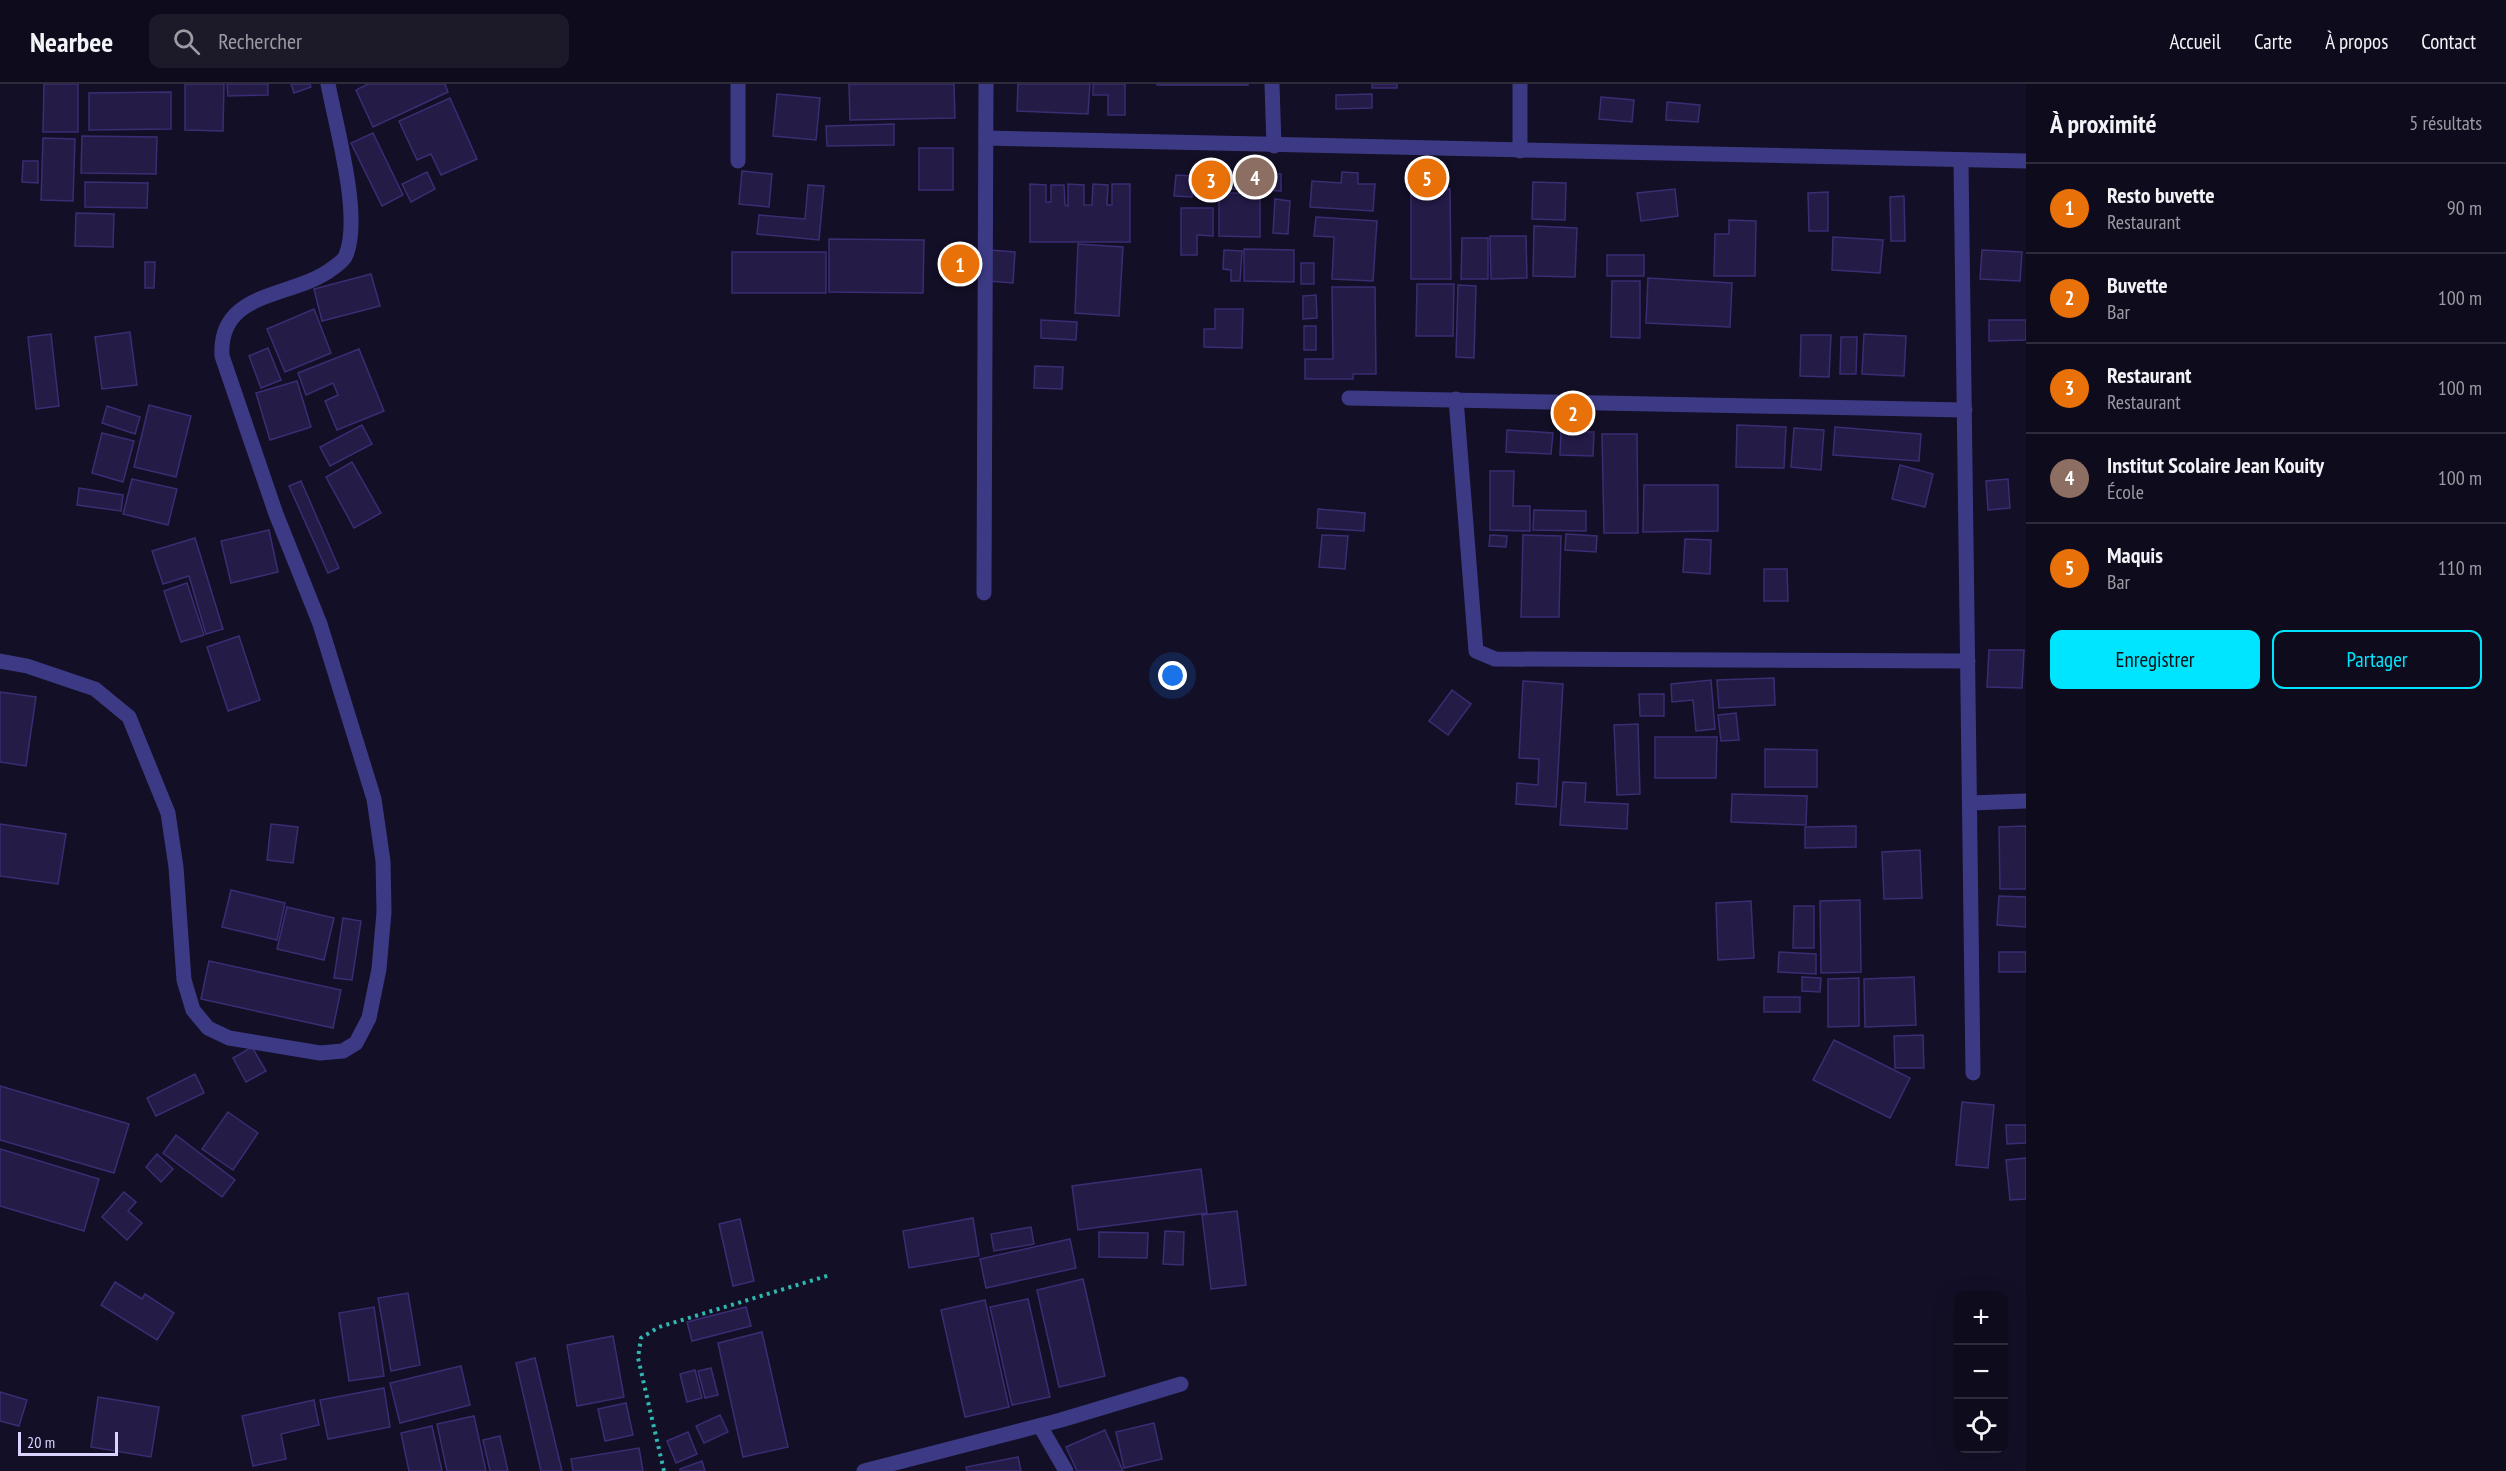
<!DOCTYPE html>
<html lang="fr">
<meta charset="utf-8">
<style>
:root{--surface:#0e0b1c;--page:#1c1929;--text:#f1f3f6;--muted:#9b9ba3;--line:#2e2b3b;--accent:#00e5ff}
body{margin:0;font-family:"PT Sans Narrow",sans-serif;background:var(--page);color:var(--text)}
.controls{position:absolute;right:18px;bottom:18px;display:grid;overflow:hidden;border-radius:12px;box-shadow:0 6px 24px #0002}
.controls button{width:54px;height:54px;display:grid;place-items:center;padding:0;border:0;border-bottom:2px solid var(--line);background:var(--surface);color:var(--text);font:30px sans-serif}
.scale{position:absolute;left:18px;bottom:15px;width:100px;box-sizing:border-box;padding-left:6px;border:3px solid #d9d4ff;border-top:0;font-size:16px;line-height:21px;white-space:nowrap;color:#d9d4ff;-webkit-text-stroke:4px #130f26;paint-order:stroke}
.you{position:absolute;left:1173px;top:592px;width:21px;height:21px;margin:-15px;border:4px solid #fff;border-radius:50%;background:#1a73e8;box-shadow:0 0 0 9px #1a73e833}
.badge{display:grid;place-items:center;width:39px;height:39px;border-radius:50%;background:var(--accent);color:#fff;font-size:20px;font-weight:700}
.pin{position:absolute;translate:-50% -50%;border:3px solid #fff;box-shadow:0 2px 6px #0006}
.list{margin:0;padding:0;list-style:none}
h2{display:flex;justify-content:space-between;align-items:center;height:78px;margin:0;padding:0 24px;font-size:26px}
h2 small{font-size:20px;font-weight:400;color:var(--muted)}
.list li{display:grid;grid-template-columns:39px 1fr auto;gap:18px;align-items:center;box-sizing:border-box;height:90px;padding:0 24px;border-top:2px solid var(--line)}
.list b{display:block;font-size:22px;white-space:nowrap}
.list p{margin:0;font-size:20px;white-space:nowrap;color:var(--muted)}
.list em{font-size:20px;font-style:normal;color:var(--muted)}
.actions{display:flex;gap:12px;padding:18px 24px}
.actions a{flex:1;padding:14px 0;border:2px solid var(--accent);border-radius:12px;text-align:center;font-size:21px;color:var(--accent)}
.actions .main{background:var(--accent);color:#111}
.icon{flex:none;width:33px;height:33px;fill:none;stroke:currentColor;stroke-width:2;stroke-linecap:round;stroke-linejoin:round}
.map{position:relative;flex:none;width:2026px;height:1387px;overflow:hidden}
header{display:flex;align-items:center;gap:36px;box-sizing:border-box;height:84px;padding:0 30px;background:var(--surface);border-bottom:2px solid var(--line)}
header strong{font-size:28px}
nav{display:flex;gap:33px;margin-inline-start:auto;font-size:21px}
.search{width:420px;height:54px;background:var(--page);display:flex;align-items:center;gap:15px;box-sizing:border-box;padding:0 21px;border-radius:12px;color:var(--muted);font-size:22px}
main{display:flex}
aside{flex:1;background:var(--surface)}
.map>svg:first-child{display:block}
</style>
<header>
<strong>Nearbee</strong>
<div class="search"><svg class="icon" aria-label="search" viewBox="0 0 24 24"><circle cx="10" cy="10" r="6"/><path d="M15 15l6 6"/></svg>Rechercher</div>
<nav><a>Accueil</a><a>Carte</a><a>À propos</a><a>Contact</a></nav>
</header>
<main>
<div class="map">
<svg width="2026" height="1387" viewBox="0 0 2026 1387">
<rect width="100%" height="100%" fill="#130f26"/>
<g fill="#241b47" stroke="#3b2d73" stroke-width="1.5">
<path d="M44 0H78V48H43Z"/>
<path d="M185 0H224L223 47 185 46Z"/>
<path d="M227 0H268V11L228 12Z"/>
<path d="M291 0H310L311 3 294 9Z"/>
<path d="M368 0H445L448 8 373 43 356 6Z"/>
<path d="M849 0H954L955 34 850 36Z"/>
<path d="M1018 0H1090L1088 30 1017 27Z"/>
<path d="M1093 0H1125V31H1108V11H1093Z"/>
<rect x="1157" y="0" width="91" height="1"/>
<rect x="1372" y="0" width="25" height="4"/>
<path d="M171 8V45L89 46V9Z"/>
<path d="M777 10 820 14 816 56 773 52Z"/>
<path d="M1372 10V24L1336 25V11Z"/>
<path d="M1601 13 1634 16 1632 38 1599 35Z"/>
<path d="M450 14 477 75 441 91 431 70 417 76 399 37Z"/>
<path d="M1667 18 1700 21 1698 38 1666 36Z"/>
<path d="M894 40V61L827 62 826 42Z"/>
<path d="M373 49 403 111 382 122 351 59Z"/>
<path d="M82 52 157 53 156 90 81 89Z"/>
<path d="M43 54 75 55 73 117 41 116Z"/>
<rect x="919" y="64" width="34" height="42"/>
<path d="M23 77H38V99L22 98Z"/>
<path d="M1192 86 1215 88 1214 103 1193 102 1192 113 1174 112 1176 91 1192 92Z"/>
<path d="M742 87 772 90 769 123 739 120Z"/>
<path d="M1407 87H1447V101L1407 100Z"/>
<path d="M427 88 435 105 411 118 402 100Z"/>
<path d="M1232 88 1281 90V107L1231 105Z"/>
<path d="M1342 88 1358 89V100H1375L1373 127 1310 123 1312 97 1341 99Z"/>
<path d="M85 98 148 99 147 124 85 123Z"/>
<path d="M1533 98 1566 99 1565 136 1532 135Z"/>
<path d="M1030 100 1046 101V118H1051V101H1064L1065 121 1068 122V100L1084 101V121H1092L1093 100 1108 101 1107 121H1112V100H1130V158H1030Z"/>
<path d="M808 101 824 102 819 156 757 150 759 131 805 135Z"/>
<path d="M1450 105 1451 195H1411V106Z"/>
<path d="M1675 105 1678 132 1641 137 1637 109Z"/>
<path d="M1828 108V147H1809L1808 109Z"/>
<path d="M1219 109H1260V153L1219 152Z"/>
<path d="M1904 112 1905 157H1891L1890 113Z"/>
<path d="M1275 115 1290 117 1288 150 1273 149Z"/>
<path d="M1181 124H1213V152L1197 151V171H1181Z"/>
<path d="M76 129 114 130 113 163 75 162Z"/>
<path d="M1316 133 1377 137 1373 197 1332 195 1334 153 1314 152Z"/>
<path d="M1729 136 1756 137 1755 192H1714L1715 150H1729Z"/>
<path d="M1534 142 1577 144 1575 193 1533 192Z"/>
<path d="M1490 152H1526L1527 194 1491 195Z"/>
<path d="M1833 153 1883 156 1880 189 1832 186Z"/>
<path d="M1462 154H1488V195H1461Z"/>
<path d="M829 155 924 156 923 209 829 208Z"/>
<path d="M1078 160 1123 163 1119 232 1075 229Z"/>
<path d="M1244 165 1294 166V198L1244 197Z"/>
<path d="M990 166 1015 168 1013 199 988 197Z"/>
<path d="M1224 166 1242 167 1240 197H1231V186L1223 185Z"/>
<path d="M1982 166 2022 168 2020 197 1980 195Z"/>
<rect x="732" y="168" width="94" height="41"/>
<rect x="1607" y="171" width="37" height="21"/>
<path d="M145 178H155L154 204H145Z"/>
<rect x="1301" y="179" width="13" height="21"/>
<path d="M371 190 380 222 322 237 314 205Z"/>
<path d="M1648 194 1732 199 1730 243 1646 239Z"/>
<path d="M1612 197H1640V254L1611 253Z"/>
<path d="M1417 200H1454L1453 252H1416Z"/>
<path d="M1458 201 1476 202 1474 274 1456 273Z"/>
<path d="M1332 203H1375L1376 290H1353V295H1305V275H1333Z"/>
<path d="M1316 211 1317 234 1303 235V212Z"/>
<path d="M314 225 331 269 285 288 267 245Z"/>
<path d="M1215 225H1243L1242 264 1204 263V245H1215Z"/>
<path d="M1041 236 1077 238 1076 256 1041 254Z"/>
<path d="M1989 236H2026V256L1989 257Z"/>
<rect x="1304" y="242" width="12" height="24"/>
<path d="M130 248 137 301 102 305 95 253Z"/>
<path d="M51 250 59 322 36 325 28 253Z"/>
<path d="M1864 250 1906 252 1904 292 1862 290Z"/>
<path d="M1801 251H1831L1829 293 1800 292Z"/>
<path d="M1841 253H1857L1856 290H1840Z"/>
<path d="M268 264 281 296 261 304 249 272Z"/>
<path d="M359 265 384 327 337 346 325 317 338 311 333 299 306 311 298 289Z"/>
<path d="M1035 282 1063 283 1062 305 1034 304Z"/>
<path d="M297 297 311 343 270 356 256 309Z"/>
<path d="M149 321 191 332 176 393 134 383Z"/>
<path d="M1567 321 1581 323 1579 344 1565 342Z"/>
<path d="M107 322 140 333 135 350 102 339Z"/>
<path d="M362 341 372 360 330 382 320 363Z"/>
<path d="M1737 341 1786 343 1784 384 1736 383Z"/>
<path d="M1835 343 1921 350 1919 377 1833 371Z"/>
<path d="M1794 344 1824 346 1821 386 1791 383Z"/>
<path d="M1507 346 1553 349 1551 370 1506 368Z"/>
<path d="M1561 347 1594 348 1593 372 1560 371Z"/>
<path d="M102 349 134 357 123 398 92 389Z"/>
<path d="M1602 350H1637L1638 449H1604Z"/>
<path d="M352 378 381 429 354 444 326 393Z"/>
<path d="M1900 381 1933 390 1925 423 1892 415Z"/>
<path d="M1490 387H1514L1513 422H1530V447L1490 446Z"/>
<path d="M132 395 177 405 168 441 123 430Z"/>
<path d="M2008 395 2010 424 1988 426 1986 397Z"/>
<path d="M301 397 339 484 328 489 289 402Z"/>
<path d="M1644 401H1718V447L1643 448Z"/>
<path d="M79 404 123 411 121 427 77 421Z"/>
<path d="M1318 425 1365 429 1364 447 1317 444Z"/>
<path d="M1534 426 1586 427V447L1533 446Z"/>
<path d="M269 446 278 488 231 499 221 457Z"/>
<path d="M1566 450 1597 452 1596 468 1565 466Z"/>
<path d="M1322 451 1348 452 1345 485 1319 483Z"/>
<path d="M1490 451 1507 452 1506 463 1489 462Z"/>
<path d="M1523 451 1561 452 1559 533H1521Z"/>
<path d="M195 454 223 545 206 550 189 492 163 500 152 467Z"/>
<path d="M1685 455 1711 456 1710 490 1683 488Z"/>
<path d="M1764 485H1787L1788 517H1764Z"/>
<path d="M187 499 204 551 181 558 164 507Z"/>
<path d="M239 552 260 616 228 627 207 563Z"/>
<path d="M1989 566H2024L2022 604 1987 603Z"/>
<path d="M1774 594 1775 621 1719 624 1717 596Z"/>
<path d="M1711 596 1715 645 1696 647 1693 616 1672 618 1671 600Z"/>
<path d="M1523 597 1563 600 1556 723 1516 720 1517 699 1538 701 1539 675 1519 674Z"/>
<path d="M1452 606 1471 620 1448 651 1429 637Z"/>
<path d="M0 608 36 613 26 682 0 678Z"/>
<path d="M1639 610H1664V632H1640Z"/>
<path d="M1736 629 1739 656 1721 657 1718 631Z"/>
<path d="M1638 640 1640 710 1617 711 1614 641Z"/>
<path d="M1655 653H1717L1716 694H1655Z"/>
<path d="M1765 665 1817 666V703H1765Z"/>
<path d="M1563 698 1586 699 1585 718 1628 720 1627 745 1560 741Z"/>
<path d="M1732 710 1807 712 1806 741 1731 738Z"/>
<path d="M0 740 66 750 58 800 0 792Z"/>
<path d="M271 740 298 743 293 779 267 776Z"/>
<path d="M1856 742V763L1805 764V743Z"/>
<path d="M2026 742V805H2000L1999 743Z"/>
<path d="M1920 766 1922 814 1884 815 1882 768Z"/>
<path d="M231 806 285 819 277 856 222 843Z"/>
<path d="M1999 812 2026 813V843L1997 841Z"/>
<path d="M1860 816 1861 888 1821 889 1820 817Z"/>
<path d="M1751 817 1754 874 1718 876 1716 819Z"/>
<path d="M1794 822H1814V864H1793Z"/>
<path d="M287 823 334 834 324 876 277 865Z"/>
<path d="M343 834 361 837 352 896 334 894Z"/>
<path d="M1779 868 1816 870V890L1778 888Z"/>
<rect x="1999" y="868" width="27" height="20"/>
<path d="M209 877 341 906 333 944 201 915Z"/>
<path d="M1802 893 1821 894 1820 908 1802 907Z"/>
<path d="M1914 893 1916 941 1865 943 1864 895Z"/>
<path d="M1859 894V942L1828 943V895Z"/>
<rect x="1764" y="913" width="36" height="15"/>
<path d="M1923 951 1924 984H1895L1894 952Z"/>
<path d="M1834 956 1910 994 1890 1034 1813 996Z"/>
<path d="M252 963 266 987 246 998 233 974Z"/>
<path d="M195 990 204 1009 156 1032 147 1014Z"/>
<path d="M0 1002 129 1040 114 1089 0 1056Z"/>
<path d="M1962 1018 1994 1021 1988 1084 1956 1081Z"/>
<path d="M228 1028 258 1049 233 1086 202 1065Z"/>
<path d="M2006 1041H2026V1059L2007 1060Z"/>
<path d="M176 1051 235 1096 222 1113 163 1069Z"/>
<path d="M0 1065 99 1095 84 1147 0 1122Z"/>
<path d="M157 1070 173 1085 161 1098 146 1083Z"/>
<path d="M2026 1074V1115L2010 1116 2006 1076Z"/>
<path d="M1201 1085 1207 1129 1078 1146 1072 1102Z"/>
<path d="M124 1108 136 1118 128 1127 142 1139 127 1156 102 1133Z"/>
<path d="M1237 1127 1246 1201 1211 1205 1202 1131Z"/>
<path d="M973 1134 979 1172 909 1184 903 1147Z"/>
<path d="M740 1135 754 1197 733 1202 719 1140Z"/>
<path d="M1031 1143 1034 1160 994 1167 991 1150Z"/>
<path d="M1165 1147 1184 1148 1183 1181 1163 1180Z"/>
<path d="M1099 1148 1148 1149 1147 1174 1099 1173Z"/>
<path d="M1070 1155 1076 1184 986 1204 980 1175Z"/>
<path d="M1083 1195 1105 1292 1059 1303 1037 1206Z"/>
<path d="M115 1198 142 1215 145 1210 174 1229 157 1256 101 1221Z"/>
<path d="M408 1209 420 1281 391 1287 378 1214Z"/>
<path d="M1028 1215 1050 1313 1012 1321 990 1223Z"/>
<path d="M985 1216 1009 1323 965 1333 941 1226Z"/>
<path d="M374 1223 384 1292 349 1297 339 1229Z"/>
<path d="M746 1223 751 1242 692 1257 687 1238Z"/>
<path d="M762 1248 788 1363 743 1373 718 1259Z"/>
<path d="M613 1252 624 1313 577 1322 567 1261Z"/>
<path d="M535 1274 562 1387H541L516 1279Z"/>
<path d="M461 1282 470 1321 400 1339 390 1299Z"/>
<path d="M711 1284 718 1311 705 1314 698 1287Z"/>
<path d="M695 1286 702 1314 687 1318 680 1290Z"/>
<path d="M384 1304 390 1343 328 1355 320 1316Z"/>
<path d="M0 1308 27 1316 19 1342 0 1337Z"/>
<path d="M98 1313 159 1323 151 1373 91 1363Z"/>
<path d="M314 1316 319 1341 281 1350 286 1375 253 1382 242 1332Z"/>
<path d="M626 1319 633 1351 605 1357 598 1325Z"/>
<path d="M720 1331 728 1348 704 1359 696 1342Z"/>
<path d="M474 1332 486 1387H447L437 1340Z"/>
<path d="M1154 1339 1162 1375 1124 1384 1116 1348Z"/>
<path d="M432 1342 442 1387H409L401 1349Z"/>
<path d="M1105 1346 1123 1387H1077L1066 1363Z"/>
<path d="M688 1348 697 1370 676 1379 667 1357Z"/>
<path d="M500 1352 508 1387H490L483 1356Z"/>
<path d="M639 1364 643 1387H573L571 1375Z"/>
<path d="M1018 1373 1021 1387H967L966 1383Z"/>
<path d="M702 1377 705 1387H680V1385Z"/>
</g>
<g fill="none" stroke-linecap="round" stroke-linejoin="round">
<path stroke="#2fb8b0" stroke-width="4" stroke-dasharray="3 4.5" stroke-linecap="butt" d="M664 1387 638 1274 641 1254 659 1243 830 1191"/>
<g stroke="#3d3a85" stroke-width="15">
<path d="M1272 0 1274 62"/>
<path d="M1520 0V67"/>
<path d="M986 54 2026 77"/>
<path d="M738 77V0"/>
<path d="M1961 78 1973 989"/>
<path d="M1349 314 1965 326"/>
<path d="M1456 315 1476 567 1495 575 1968 577"/>
<path d="M984 509 986 0"/>
<path d="M0 577 27 582 95 605 129 633 168 729 176 783 184 896 193 926 208 944 229 954 320 969 343 967 356 959 369 934 379 885 384 828 383 777 374 715 320 540 276 430 222 272C218 205 293 215 333 184 338 180 344 177 346 171 362 132 336 43 328 0"/>
<path d="M1970 719 2026 717"/>
<path d="M1040 1342 1066 1387"/>
<path d="M864 1387 1061 1336 1181 1300"/>
</g>
</g>
</svg>
<div class="controls">
<button>+</button>
<button>−</button>
<button><svg class="icon" aria-label="locate" viewBox="0 0 24 24"><circle cx="12" cy="12" r="6"/><path d="M12 2v4M12 18v4M2 12h4M18 12h4"/></svg></button>
</div>
<div class="scale">20 m</div>
<div class="you"></div>
<div class="pin badge" style="left:960px;top:180px;background:#e8710a">1</div>
<div class="pin badge" style="left:1573px;top:329px;background:#e8710a">2</div>
<div class="pin badge" style="left:1211px;top:96px;background:#e8710a">3</div>
<div class="pin badge" style="left:1255px;top:93px;background:#8d6e63">4</div>
<div class="pin badge" style="left:1427px;top:94px;background:#e8710a">5</div>
</div>
<aside>
<h2>À proximité<small>5 résultats</small></h2>
<ul class="list">
<li><span class="badge" style="background:#e8710a">1</span><div><b>Resto buvette</b><p>Restaurant</p></div><em>90 m</em></li>
<li><span class="badge" style="background:#e8710a">2</span><div><b>Buvette</b><p>Bar</p></div><em>100 m</em></li>
<li><span class="badge" style="background:#e8710a">3</span><div><b>Restaurant</b><p>Restaurant</p></div><em>100 m</em></li>
<li><span class="badge" style="background:#8d6e63">4</span><div><b>Institut Scolaire Jean Kouity</b><p>École</p></div><em>100 m</em></li>
<li><span class="badge" style="background:#e8710a">5</span><div><b>Maquis</b><p>Bar</p></div><em>110 m</em></li>
</ul>
<div class="actions"><a class="main">Enregistrer</a><a>Partager</a></div>
</aside>
</main>
